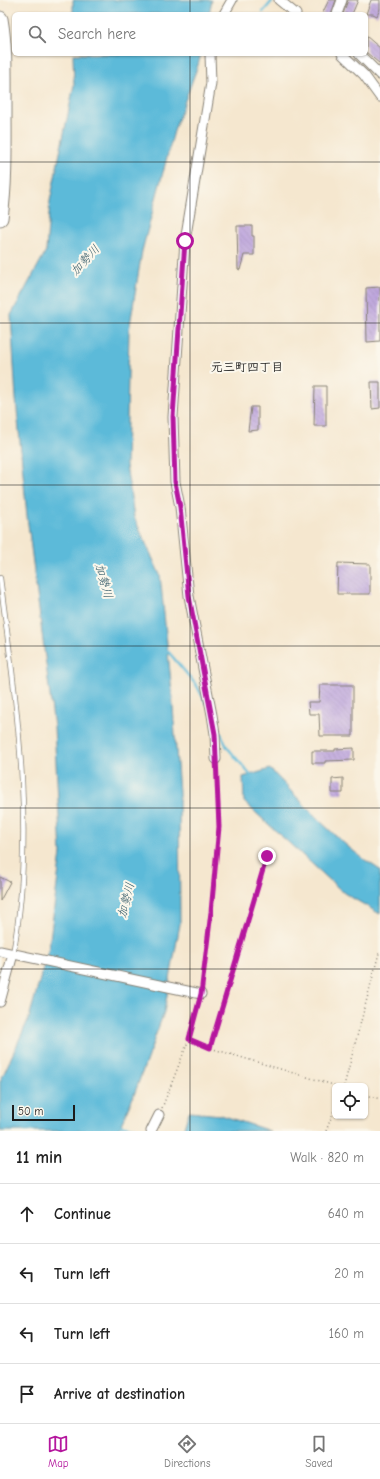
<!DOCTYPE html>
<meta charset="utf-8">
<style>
:root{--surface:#fff;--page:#f6f6f6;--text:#222;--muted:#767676;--line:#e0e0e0;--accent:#b5179e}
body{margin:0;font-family:"Comic Neue","Klee One",sans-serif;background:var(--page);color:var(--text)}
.controls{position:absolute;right:12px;bottom:12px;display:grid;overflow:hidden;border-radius:6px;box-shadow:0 1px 3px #0004}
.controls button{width:36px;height:36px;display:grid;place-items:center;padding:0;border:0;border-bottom:1px solid var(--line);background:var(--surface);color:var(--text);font:20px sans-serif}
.scale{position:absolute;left:12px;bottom:10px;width:63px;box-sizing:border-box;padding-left:4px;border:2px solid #1c1c1c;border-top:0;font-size:11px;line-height:14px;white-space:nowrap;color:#1c1c1c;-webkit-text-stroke:3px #fbf7ec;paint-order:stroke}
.stop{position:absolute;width:12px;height:12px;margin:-9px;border:3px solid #b5179e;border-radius:50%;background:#fff}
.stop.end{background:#b5179e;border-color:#fff;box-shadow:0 1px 4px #0008}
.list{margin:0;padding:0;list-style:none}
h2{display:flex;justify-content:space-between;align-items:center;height:52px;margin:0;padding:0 16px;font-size:17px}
h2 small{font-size:13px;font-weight:400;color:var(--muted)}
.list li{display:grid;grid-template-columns:26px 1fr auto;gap:12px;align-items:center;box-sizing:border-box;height:60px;padding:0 16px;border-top:1px solid var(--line)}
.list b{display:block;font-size:15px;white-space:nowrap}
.list em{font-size:13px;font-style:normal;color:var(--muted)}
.icon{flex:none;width:22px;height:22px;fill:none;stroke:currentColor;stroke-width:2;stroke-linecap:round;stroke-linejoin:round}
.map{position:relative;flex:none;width:380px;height:1131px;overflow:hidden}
.search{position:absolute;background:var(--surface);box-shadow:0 1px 3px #0004;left:12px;right:12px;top:12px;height:44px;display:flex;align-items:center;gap:10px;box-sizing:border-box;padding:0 14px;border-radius:6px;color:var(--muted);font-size:15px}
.sheet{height:292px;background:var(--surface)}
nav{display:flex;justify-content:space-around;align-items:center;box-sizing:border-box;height:56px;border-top:1px solid var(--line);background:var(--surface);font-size:11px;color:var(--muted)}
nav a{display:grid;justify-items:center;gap:2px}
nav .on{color:var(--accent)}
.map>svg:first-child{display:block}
</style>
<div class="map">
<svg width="380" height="1131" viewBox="0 0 380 1131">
<defs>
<pattern id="building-back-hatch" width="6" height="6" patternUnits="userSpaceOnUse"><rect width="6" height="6" fill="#b89edb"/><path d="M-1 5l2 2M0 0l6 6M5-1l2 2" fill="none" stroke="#9580b1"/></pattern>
</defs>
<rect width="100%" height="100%" fill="#fbf7ec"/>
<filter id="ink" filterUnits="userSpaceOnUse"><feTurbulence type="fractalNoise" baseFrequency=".025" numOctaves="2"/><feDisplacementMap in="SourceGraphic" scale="8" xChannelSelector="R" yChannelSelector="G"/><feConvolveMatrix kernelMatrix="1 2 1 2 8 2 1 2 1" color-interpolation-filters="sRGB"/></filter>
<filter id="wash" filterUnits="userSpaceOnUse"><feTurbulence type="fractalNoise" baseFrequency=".012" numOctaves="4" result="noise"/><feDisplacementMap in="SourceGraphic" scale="16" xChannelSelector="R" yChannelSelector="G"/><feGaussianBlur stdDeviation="0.9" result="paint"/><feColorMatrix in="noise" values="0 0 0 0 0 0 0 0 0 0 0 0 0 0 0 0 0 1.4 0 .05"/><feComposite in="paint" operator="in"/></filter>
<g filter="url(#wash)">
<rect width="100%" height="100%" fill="#f5e7cf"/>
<g fill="#5bbad9" stroke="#3c6b7a">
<path d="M73 0H212L209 14H73Z"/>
<path d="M73 54H201L198 65 174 131 142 251 129 331 126 465 134 517 160 575 172 692 179 793 180 924 164 1012 134 1095 118 1131H0V1082L29 1018 49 947 61 853 54 727 27 516 16 399 11 315 46 251 50 201 74 85Z"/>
<path d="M270 769C304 804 338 844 380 870V914L344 893 244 802 243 777Z"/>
<path d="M189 1112 221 1115 270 1131H183Z"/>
</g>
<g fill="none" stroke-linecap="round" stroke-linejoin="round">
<g stroke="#5bbad9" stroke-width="2.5">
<path d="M263 12 273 0"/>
<path d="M166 649 197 686 206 703"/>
<path d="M218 727 227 747 252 777"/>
<path d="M118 1125 149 1130"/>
</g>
</g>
<g id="blocks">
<g fill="url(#building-back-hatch)">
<path d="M329 0H336L331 14H322Z"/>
<path d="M348 0H358L352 14H343Z"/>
<path d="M371 0H380V9L377 16 373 14H366Z"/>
<path d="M366 36 380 48V64L366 52Z"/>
<path d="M237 226H252V236H254V255H244L240 270 238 269Z"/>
<path d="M380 287V341L367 342 366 288Z"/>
<path d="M371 382H380V408L372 409Z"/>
<path d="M315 386H326V426H314Z"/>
<path d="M251 407H258V430L248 431Z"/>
<path d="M338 563 370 564V594H337Z"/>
<path d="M320 685H353V736H320L319 714H309L308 702H319Z"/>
<path d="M354 748V760L325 761V763H312V751H335V749Z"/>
<path d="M343 778V793H332V779Z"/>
<path d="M0 877 10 882 0 901Z"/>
</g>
</g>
</g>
<g filter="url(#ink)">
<use href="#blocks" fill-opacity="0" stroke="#888276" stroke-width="1"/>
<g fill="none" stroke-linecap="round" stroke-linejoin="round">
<g stroke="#888276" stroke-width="6">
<path id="service" d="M0 578C16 701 36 831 13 954"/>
</g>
<g stroke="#888276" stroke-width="11">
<g id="minor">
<path d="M279 0 296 14"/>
<path d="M224 14 232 0"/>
<path d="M337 14 342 0"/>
<path d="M210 54 211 83 185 241 173 417 175 482 180 507 189 596 212 715 215 734 216 759"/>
<path d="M342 54 364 75 380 97"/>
<path d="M359 54 380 75"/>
<path d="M0 951 201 994"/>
<path d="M0 1002 13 954"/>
<path d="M151 1131 159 1115"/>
</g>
</g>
<g stroke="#888276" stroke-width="17">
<path id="primary" d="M0 19C5 48 4 78 4 108 4 144 5 182 0 218"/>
</g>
<g stroke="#888276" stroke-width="1.5" stroke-dasharray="1 3" stroke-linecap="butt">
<path d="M202 986 211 912 219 827 216 767"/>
<path d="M189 1039 210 1048 337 1086"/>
<path d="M210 1048 267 856"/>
<path d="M344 1086 379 953"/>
<path d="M365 1095 380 1099"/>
<path d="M162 1108 189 1039 199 1002"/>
<path d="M326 1131 335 1108"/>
</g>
<use href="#service" stroke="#fff" stroke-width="4.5"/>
<use href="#minor" stroke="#fff" stroke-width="9"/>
<use href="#primary" stroke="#fff" stroke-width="15"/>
</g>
</g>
<g fill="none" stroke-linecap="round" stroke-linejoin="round" filter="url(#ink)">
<path stroke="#b5179e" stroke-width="5" d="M185 241 173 417 175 482 180 507 189 596 215 734 219 827 211 912 201 994 189 1039 210 1048 267 856"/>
</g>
<path fill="none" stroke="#1c1c1c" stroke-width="1" stroke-opacity="0.55" d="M190 0V14M190 54V1131M0 162H380M0 323H380M0 485H380M0 646H380M0 808H380M0 969H380"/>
<g text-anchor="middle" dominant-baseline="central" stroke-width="4" stroke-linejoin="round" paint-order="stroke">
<g font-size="12" font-style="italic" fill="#355b68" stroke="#fbf7ec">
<text transform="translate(85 260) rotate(-47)">加勢川</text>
<text transform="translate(104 581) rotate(74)">加勢川</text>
<text transform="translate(126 900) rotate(-76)">加勢川</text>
</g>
<g font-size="12" font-weight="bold" fill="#1c1c1c" stroke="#fbf7ec">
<text x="247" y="367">元三町四丁目</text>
</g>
</g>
</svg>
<div class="controls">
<button><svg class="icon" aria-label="locate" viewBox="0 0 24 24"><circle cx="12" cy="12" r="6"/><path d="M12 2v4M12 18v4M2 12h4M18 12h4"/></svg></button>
</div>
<div class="scale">50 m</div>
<div class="stop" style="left:185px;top:241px"></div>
<div class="stop end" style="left:267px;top:856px"></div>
<div class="search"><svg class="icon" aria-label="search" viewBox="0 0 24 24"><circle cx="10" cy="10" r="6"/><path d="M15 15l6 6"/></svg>Search here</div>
</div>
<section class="sheet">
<h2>11 min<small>Walk · 820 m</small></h2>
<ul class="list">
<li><svg class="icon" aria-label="ahead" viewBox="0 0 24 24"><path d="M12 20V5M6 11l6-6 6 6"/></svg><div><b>Continue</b></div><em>640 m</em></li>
<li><svg class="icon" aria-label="left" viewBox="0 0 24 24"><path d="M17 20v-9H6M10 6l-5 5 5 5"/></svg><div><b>Turn left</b></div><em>20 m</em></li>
<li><svg class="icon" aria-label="left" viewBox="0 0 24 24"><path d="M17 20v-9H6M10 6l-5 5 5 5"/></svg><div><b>Turn left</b></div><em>160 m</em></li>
<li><svg class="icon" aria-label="arrive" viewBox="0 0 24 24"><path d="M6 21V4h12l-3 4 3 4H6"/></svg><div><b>Arrive at destination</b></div></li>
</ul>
</section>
<nav>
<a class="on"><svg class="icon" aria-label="map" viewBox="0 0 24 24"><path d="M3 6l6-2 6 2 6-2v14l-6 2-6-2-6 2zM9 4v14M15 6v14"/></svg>Map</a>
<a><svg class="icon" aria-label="directions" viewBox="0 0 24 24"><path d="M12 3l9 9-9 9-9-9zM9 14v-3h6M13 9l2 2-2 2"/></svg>Directions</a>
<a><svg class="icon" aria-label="saved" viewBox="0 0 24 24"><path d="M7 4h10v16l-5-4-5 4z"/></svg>Saved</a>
</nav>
